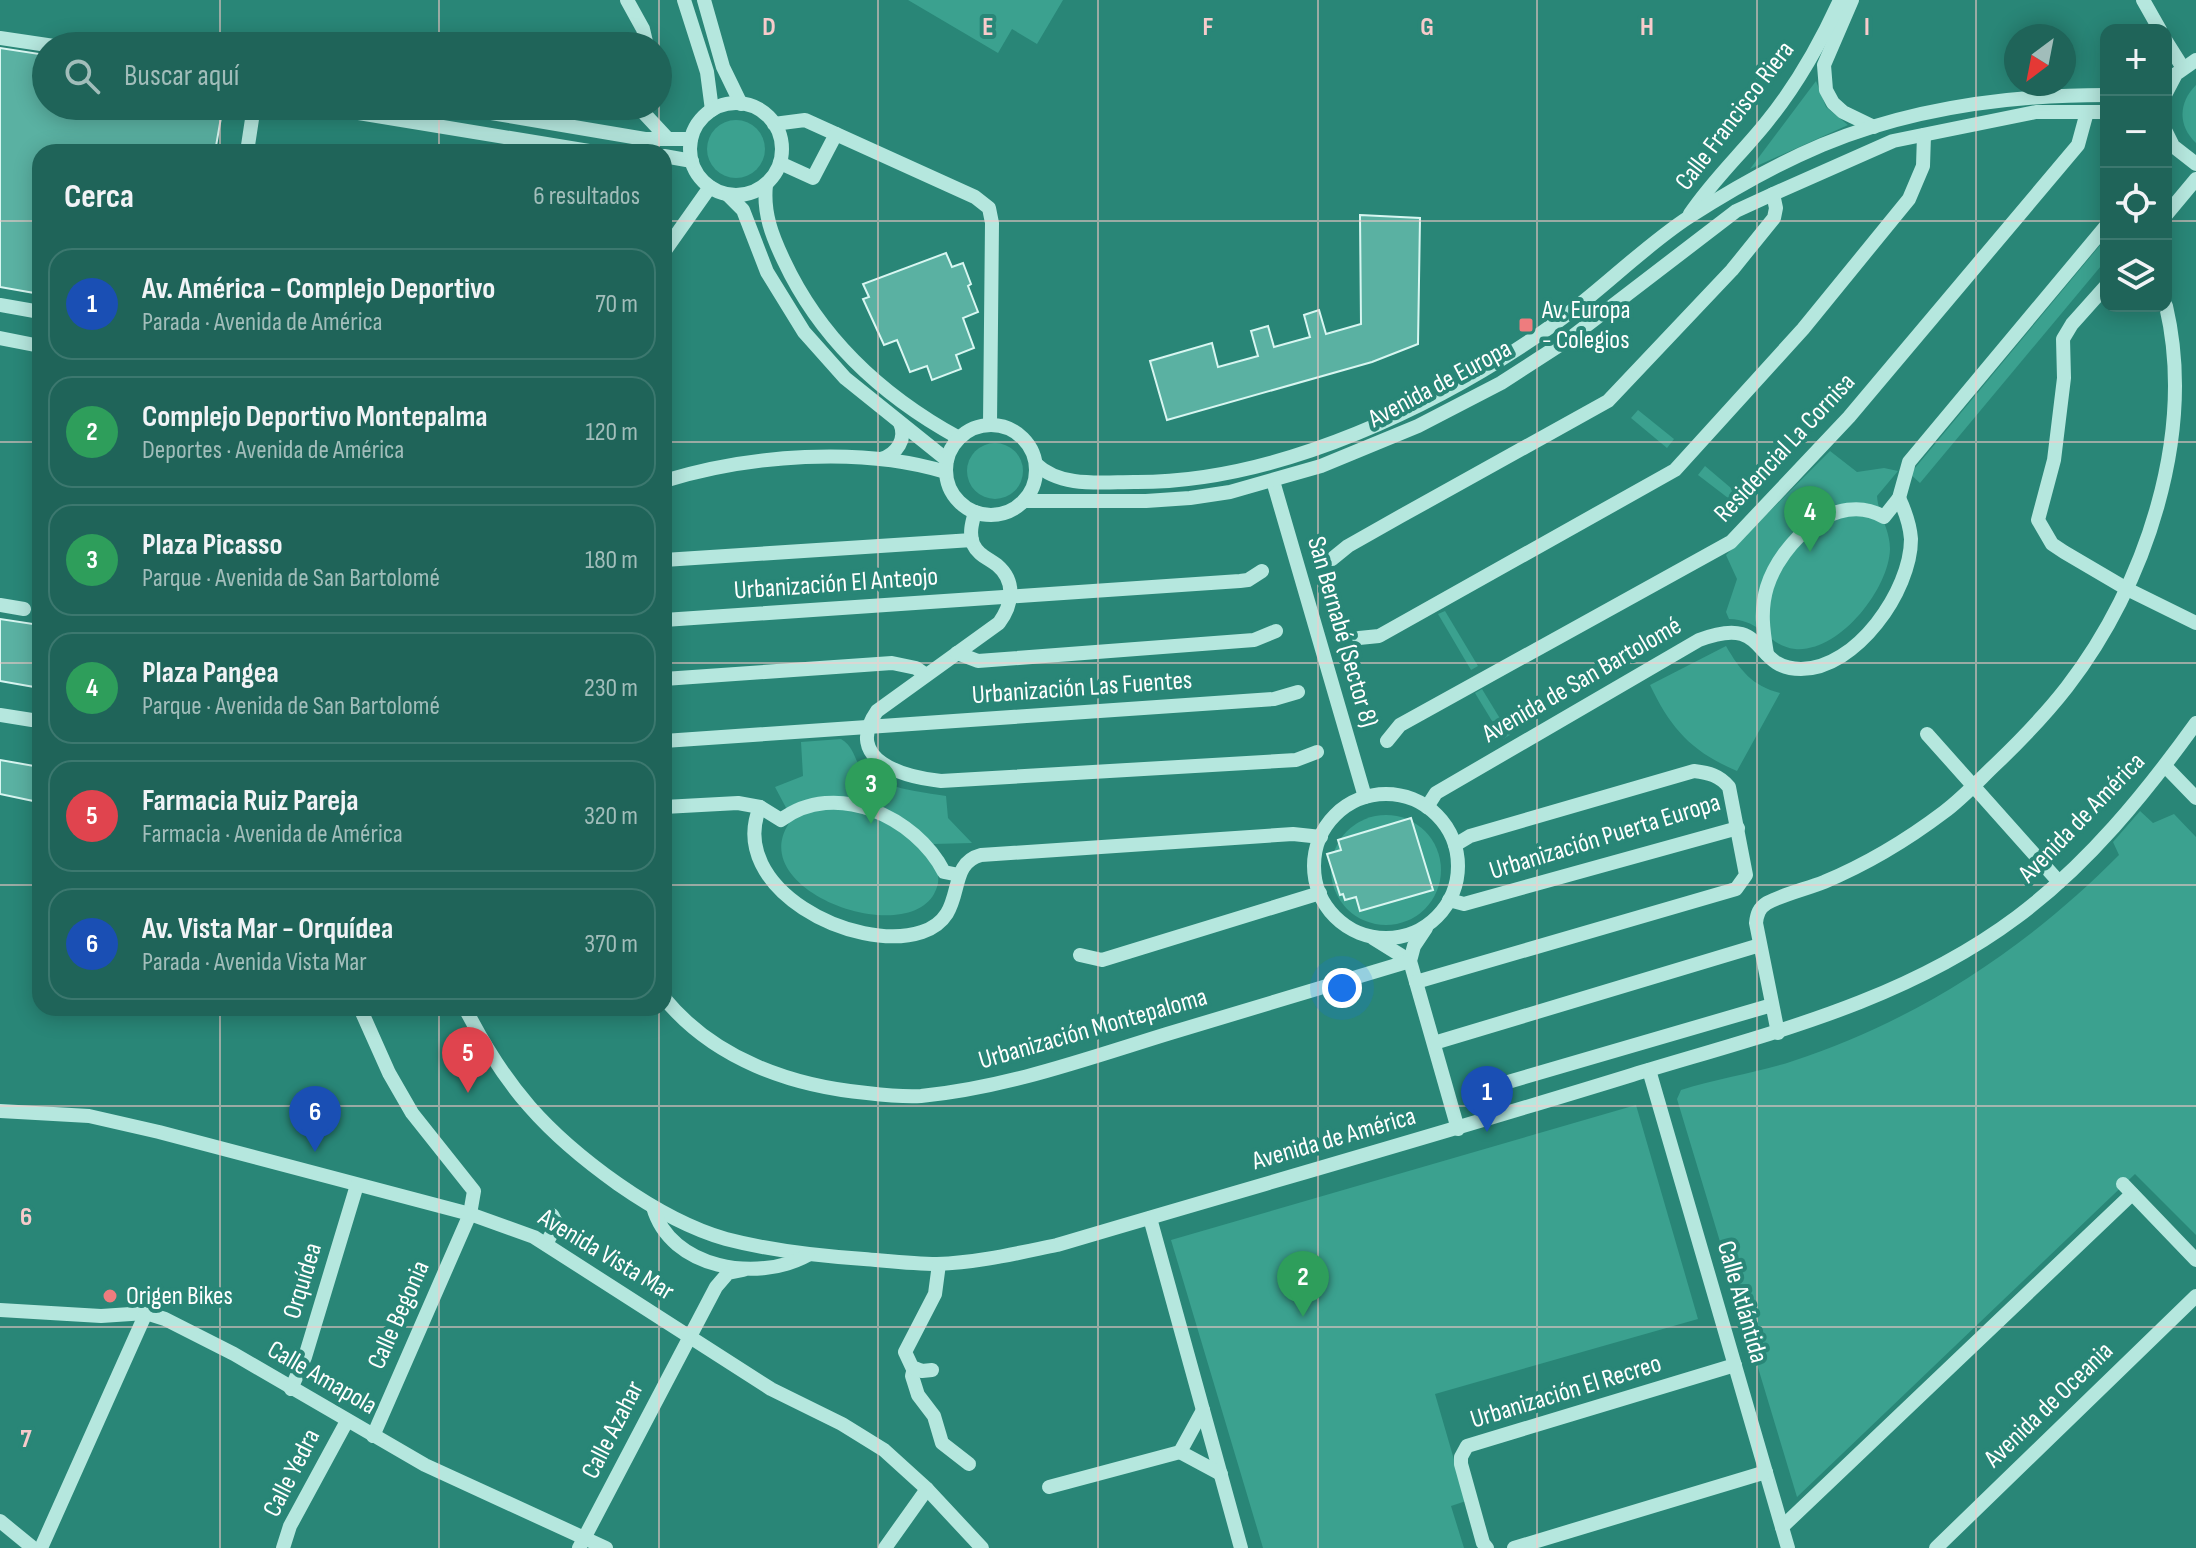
<!DOCTYPE html>
<html lang="es">
<meta charset="utf-8">
<style>
:root{--surface:#1f6459;--page:#276a5f;--text:#f1f3f6;--muted:#a1bdba;--line:#3c786f;--accent:#f0bdc0}
body{margin:0;font-family:"Sofia Sans Condensed",sans-serif;background:var(--page);color:var(--text)}
.controls{position:absolute;right:24px;top:24px;display:grid;overflow:hidden;border-radius:16px;box-shadow:0 4px 20px #0003}
.controls button{width:72px;height:72px;display:grid;place-items:center;padding:0;border:0;border-bottom:2px solid var(--line);background:var(--surface);color:var(--text);font:40px sans-serif}
.compass{position:absolute;left:2004px;top:24px;width:72px;height:72px;border-radius:50%;background:var(--surface);box-shadow:0 4px 20px #0003;rotate:212deg}
.you{position:absolute;left:1342px;top:988px;width:28px;height:28px;margin:-20px;border:6px solid #fff;border-radius:50%;background:#1a73e8;box-shadow:0 0 0 12px #1a73e833}
.badge{display:grid;place-items:center;width:52px;height:52px;border-radius:50%;background:var(--accent);color:#fff;font-size:26px;font-weight:700}
.pin{position:absolute;translate:-50% -66px;filter:drop-shadow(0 2px 4px #0008)}
.pin::after{content:'';position:absolute;top:42px;width:28px;height:24px;background:inherit;clip-path:polygon(0 0,100% 0,50% 100%)}
.list{margin:0;padding:0;list-style:none}
h2{display:flex;justify-content:space-between;align-items:center;height:104px;margin:0;padding:0 32px;font-size:34px}
h2 small{font-size:26px;font-weight:400;color:var(--muted)}
.list li{display:grid;grid-template-columns:52px 1fr auto;gap:24px;align-items:center;box-sizing:border-box;height:112px;margin:0 16px 16px;padding:0 16px;border:2px solid var(--line);border-radius:24px}
.list b{display:block;font-size:30px;white-space:nowrap}
.list p{margin:0;font-size:26px;white-space:nowrap;color:var(--muted)}
.list em{font-size:26px;font-style:normal;color:var(--muted)}
.icon{flex:none;width:44px;height:44px;fill:none;stroke:currentColor;stroke-width:2;stroke-linecap:round;stroke-linejoin:round}
.map{position:relative;flex:none;width:2196px;height:1548px;overflow:hidden}
.search{position:absolute;background:var(--surface);box-shadow:0 4px 20px #0003;left:32px;top:32px;width:640px;height:88px;display:flex;align-items:center;gap:20px;box-sizing:border-box;padding:0 28px;border-radius:44px;color:var(--muted);font-size:30px}
.panel{position:absolute;background:var(--surface);box-shadow:0 4px 20px #0003;left:32px;top:144px;width:640px;height:872px;border-radius:24px}
.map>svg:first-child{display:block}
</style>
<div class="map">
<svg width="2196" height="1548" viewBox="0 0 2196 1548">
<rect width="100%" height="100%" fill="#298677"/>
<g fill="#3ba18f">
<path d="M908 0H1063L1037 44 1012 29 998 53Z"/>
<path d="M1816 81 1826 107 1848 125 1750 169Z"/>
<path d="M2196 85V143C2178 126 2178 103 2196 85Z"/>
<circle cx="736" cy="149" r="29"/>
<path d="M2106 238V260L1920 483 1910 474Z"/>
<path d="M1638 410 1674 439 1667 448 1631 418Z"/>
<circle cx="995" cy="471" r="28"/>
<path d="M1830 451 1857 472 1884 468 1898 471 1877 496C1878 514 1890 529 1890 549 1889 589 1839 653 1795 649 1767 646 1764 620 1729 619L1726 612 1737 579 1726 555Z"/>
<path d="M1705 466 1738 494 1732 501 1698 475Z"/>
<path d="M1445 611 1478 666 1471 670 1438 614Z"/>
<path d="M1726 646C1740 670 1752 686 1780 693L1737 771C1692 752 1671 729 1650 685Z"/>
<path d="M1482 689 1510 735 1503 739 1475 693Z"/>
<path d="M841 739C854 746 854 760 862 769 879 788 922 792 946 796L948 818 972 843 933 844 925 850C935 864 944 876 934 894 903 949 738 888 792 819L775 787 803 776 801 742Z"/>
<path d="M2140 811 2153 823 2174 814 2196 837V1235L2135 1174 1797 1497 1677 1099 1681 1090C1718 1078 1757 1073 1793 1061 1918 1020 2027 948 2119 855L2113 842Z"/>
<circle cx="1386" cy="870" r="55"/>
<path d="M1636 1105 1698 1319 1435 1394 1466 1501 1451 1506 1464 1548H1263L1171 1240Z"/>
</g>
<g fill="#5ab1a2" stroke="#d8f6f1" stroke-width="2">
<path d="M0 48 46 55V106H223L215 152H40V294L0 287Z"/>
<path d="M1360 215 1420 218 1418 344 1372 362 1167 420 1150 361 1212 343 1218 367 1258 356 1251 331 1268 326 1274 347 1310 337 1304 315 1319 310 1326 334 1361 324Z"/>
<path d="M946 253 952 267 963 263 971 284 968 286 978 312 963 318 974 348 956 355 961 369 932 380 927 366 910 372 897 340 884 345 863 299 869 297 863 284Z"/>
<path d="M0 619 40 625V688L0 681Z"/>
<path d="M0 760 40 767 38 802 0 794Z"/>
<path d="M1411 818 1433 890 1360 911 1356 897 1345 900 1343 894 1340 895 1327 854 1341 850 1338 840Z"/>
</g>
<g fill="none" stroke-linecap="round" stroke-linejoin="round">
<g stroke="#b5e7de" stroke-width="14">
<path d="M627 0 643 29 647 46"/>
<path d="M684 0 707 72 712 110"/>
<path d="M704 0 723 67 741 104"/>
<path d="M1852 0 1824 65 1826 90 1833 103 1843 112 1874 127"/>
<path d="M2143 0 2160 30"/>
<path d="M0 38 54 46"/>
<path d="M2166 41 2183 68"/>
<path d="M2166 93 2176 74 2196 60"/>
<circle cx="736" cy="149" r="46"/>
<path d="M316 106 595 152"/>
<path d="M449 106 645 139H691"/>
<path d="M642 106V111L668 139"/>
<path d="M774 124 805 120 975 197 989 208 992 223 990 425"/>
<path d="M2166 132 2173 146 2196 164"/>
<path d="M247 152 254 106"/>
<path d="M664 156 692 161"/>
<path d="M780 163 813 178 836 134"/>
<path d="M766 185C763 213 772 236 784 261 821 340 884 397 959 438"/>
<path d="M728 195 743 210 767 272 804 332 845 378 947 460"/>
<path d="M1690 214C1712 181 1741 154 1766 123 1797 85 1820 44 1840 0"/>
<path d="M2166 215 2196 179"/>
<path d="M664 252 710 187"/>
<path d="M2106 286 2072 324 2063 339 2064 378 2054 460 2038 520 2052 544 2064 552 2127 589 2196 623"/>
<path d="M0 305 40 312"/>
<path d="M0 338 40 346"/>
<circle cx="991" cy="470" r="45"/>
<path d="M881 459C897 454 907 439 900 423"/>
<path d="M1036 464C1061 488 1102 482 1134 482 1279 483 1441 405 1557 322 1603 289 1643 247 1689 217 1731 190 1777 164 1822 145 1912 108 2010 95 2106 95"/>
<path d="M664 481C749 455 861 446 946 472"/>
<path d="M1273 481 1365 797"/>
<path d="M1024 501H1146L1190 498 1230 492 1321 466 1418 426 1501 383 1569 339 1736 211 1773 194 1893 141 2036 112H2106"/>
<path d="M975 512C972 523 969 533 973 544 978 555 988 558 997 565 1017 582 1012 605 999 623L877 711C843 760 903 777 941 781L1296 760 1317 752"/>
<path d="M1332 559 1348 546 1401 516 1608 401 1732 270 1774 218 1776 208 1773 194"/>
<path d="M664 560 972 540"/>
<path d="M0 605 24 609"/>
<path d="M664 620 1240 581 1248 580 1262 571"/>
<path d="M1359 638 1379 636 1675 470 1803 329 1909 199 1923 166 1924 135"/>
<path d="M957 653 978 661 1254 640 1276 631"/>
<path d="M1767 654C1763 630 1760 610 1767 587 1781 542 1837 489 1884 517L1899 498 1909 462 2106 226"/>
<path d="M664 679 892 663 916 668 926 675"/>
<path d="M0 715 32 720"/>
<path d="M1927 734 2059 882"/>
<path d="M664 741 1274 699 1298 692"/>
<path d="M1387 741 1400 725 1731 542 1849 417 2078 145 2087 112"/>
<path d="M2165 766 2196 798"/>
<circle cx="1386" cy="866" r="72"/>
<path d="M664 807 738 803 760 807 781 820C835 779 916 817 944 872L959 875"/>
<path d="M760 807C726 888 855 954 922 932 970 916 943 865 981 855L1293 834 1321 837"/>
<path d="M1427 807 1436 793 1699 640C1770 613 1750 669 1801 669 1856 669 1911 591 1911 539 1910 524 1905 511 1899 498"/>
<path d="M1449 900 1464 904 1738 828"/>
<path d="M1426 928 1414 946 1410 961 1458 1129"/>
<path d="M1373 938 1410 961"/>
<path d="M1080 955 1102 960 1320 893"/>
<path d="M1416 982 1736 889 1746 875 1729 787C1719 775 1709 773 1694 771L1470 836 1455 845"/>
<path d="M664 998C714 1059 791 1086 867 1093 884 1095 903 1097 921 1096 1005 1088 1086 1059 1167 1034 1248 1010 1329 986 1410 961"/>
<path d="M360 1008 389 1073 412 1113 474 1191 470 1214 373 1436"/>
<path d="M465 1008C505 1087 546 1133 618 1184 651 1207 687 1228 726 1239 772 1251 817 1256 864 1259 888 1261 913 1264 937 1264 977 1263 1018 1253 1057 1245 1249 1188 1441 1134 1632 1075 1766 1034 1902 1003 2017 917 2088 864 2145 794 2196 723"/>
<path d="M1778 1033 1756 923C1757 914 1759 908 1767 903 1784 894 1806 889 1824 882 1867 864 1907 840 1944 812 1963 798 1980 779 1997 763 2022 739 2046 714 2067 687 2146 585 2196 434 2166 306"/>
<path d="M1434 1043 1760 945"/>
<path d="M1649 1070 1788 1548"/>
<path d="M1484 1089 1772 1005"/>
<path d="M0 1111 89 1116 159 1132 470 1214 534 1237 771 1389 842 1424 884 1450 927 1489 982 1548"/>
<path d="M2123 1184 2196 1260"/>
<path d="M653 1207C670 1269 758 1283 808 1255"/>
<path d="M1150 1218 1241 1548"/>
<path d="M546 1244 557 1224 552 1215"/>
<path d="M0 1310 101 1316 146 1313 165 1319 234 1354 425 1465 606 1548"/>
<path d="M914 1368 912 1376 918 1395 934 1416 942 1443 969 1464"/>
<path d="M932 1370 922 1371 912 1367 905 1352 935 1294 939 1264"/>
<path d="M291 1389 305 1357 357 1185"/>
<path d="M1203 1410 1180 1452 1221 1474"/>
<path d="M1049 1487 1180 1452"/>
<path d="M0 1521 33 1548"/>
<path d="M1782 1527 2132 1194"/>
<path d="M41 1548 146 1313"/>
<path d="M283 1548 290 1526 347 1421"/>
<path d="M579 1548 716 1287 728 1273 743 1270"/>
<path d="M885 1548 927 1489"/>
<path d="M1487 1548 1483 1543 1461 1464V1457L1467 1446 1735 1365"/>
<path d="M1514 1548 1766 1472"/>
<path d="M1936 1548 2196 1296"/>
</g>
</g>
<path fill="none" stroke="#f8cbcb" stroke-width="2" stroke-opacity="0.55" d="M220 0V46M439 0V46M659 0V152M878 0V1548M1098 0V1548M1318 0V1548M1537 0V1548M1757 0V1548M1976 0V1548M220 106V152M439 106V152M0 221H40M664 221H2106M2166 221H2196M0 442H40M664 442H2196M0 663H40M664 663H2196M0 885H40M664 885H2196M220 1008V1548M439 1008V1548M659 1008V1548M0 1106H2196M0 1327H2196"/>
<g fill="#ee7c7e" stroke="#298677" stroke-width="3">
<rect x="1518" y="317" width="16" height="16" rx="4"/>
<circle cx="110" cy="1296" r="8"/>
</g>
<g text-anchor="middle" dominant-baseline="central" stroke-width="8" stroke-linejoin="round" paint-order="stroke">
<g font-size="26" fill="#fff" stroke="#298677">
<text transform="translate(1735 116) rotate(-53)">Calle Francisco Riera</text>
<text transform="translate(1440 384) rotate(-28)">Avenida de Europa</text>
<text transform="translate(1785 448) rotate(-47)">Residencial La Cornisa</text>
<text transform="translate(836 584) rotate(-4)">Urbanización El Anteojo</text>
<text transform="translate(1342 632) rotate(74)">San Bernabé (Sector 8)</text>
<text transform="translate(1582 680) rotate(-30)">Avenida de San Bartolomé</text>
<text transform="translate(1082 688) rotate(-4)">Urbanización Las Fuentes</text>
<text transform="translate(2082 818) rotate(-46)">Avenida de América</text>
<text transform="translate(1605 837) rotate(-17)">Urbanización Puerta Europa</text>
<text transform="translate(1093 1029) rotate(-16)">Urbanización Montepaloma</text>
<text transform="translate(1334 1139) rotate(-16)">Avenida de América</text>
<text transform="translate(606 1255) rotate(31)">Avenida Vista Mar</text>
<text transform="translate(303 1281) rotate(-73)">Orquídea</text>
<text transform="translate(1742 1302) rotate(74)">Calle Atlántida</text>
<text transform="translate(399 1315) rotate(-66)">Calle Begonia</text>
<text transform="translate(322 1378) rotate(30)">Calle Amapola</text>
<text transform="translate(1566 1392) rotate(-17)">Urbanización El Recreo</text>
<text transform="translate(2049 1405) rotate(-44)">Avenida de Oceania</text>
<text transform="translate(613 1430) rotate(-63)">Calle Azahar</text>
<text transform="translate(292 1473) rotate(-63)">Calle Yedra</text>
</g>
<g font-size="26" fill="#fff" stroke="#298677" text-anchor="start">
<text x="1542" y="310">Av. Europa<tspan x="1542" dy="30">- Colegios</tspan></text>
<text x="126" y="1296">Origen Bikes</text>
</g>
</g>
<g font-size="26" text-anchor="middle" font-weight="bold" fill="#f8cbcb" stroke="#298677" stroke-width="8" stroke-linejoin="round" paint-order="stroke">
<text x="769" y="35">D</text>
<text x="988" y="35">E</text>
<text x="1208" y="35">F</text>
<text x="1427" y="35">G</text>
<text x="1647" y="35">H</text>
<text x="1867" y="35">I</text>
<text x="26" y="1225">6</text>
<text x="26" y="1447">7</text>
</g>
</svg>
<div class="controls">
<button>+</button>
<button>−</button>
<button><svg class="icon" aria-label="locate" viewBox="0 0 24 24"><circle cx="12" cy="12" r="6"/><path d="M12 2v4M12 18v4M2 12h4M18 12h4"/></svg></button>
<button><svg class="icon" aria-label="layers" viewBox="0 0 24 24"><path d="M12 4l9 5-9 5-9-5zM3 14l9 5 9-5"/></svg></button>
</div>
<svg class="compass" viewBox="-18 -18 36 36"><path d="M0-13l5 13h-10z" fill="#e53935"/><path d="M0 13l5-13h-10z" fill="#a1bdba"/></svg>
<div class="you"></div>
<div class="pin badge" style="left:1487px;top:1132px;background:#1a4fb4">1</div>
<div class="pin badge" style="left:1303px;top:1317px;background:#2e9e5b">2</div>
<div class="pin badge" style="left:871px;top:824px;background:#2e9e5b">3</div>
<div class="pin badge" style="left:1810px;top:552px;background:#2e9e5b">4</div>
<div class="pin badge" style="left:468px;top:1093px;background:#e0444e">5</div>
<div class="pin badge" style="left:315px;top:1152px;background:#1a4fb4">6</div>
<div class="search"><svg class="icon" aria-label="search" viewBox="0 0 24 24"><circle cx="10" cy="10" r="6"/><path d="M15 15l6 6"/></svg>Buscar aquí</div>
<section class="panel">
<h2>Cerca<small>6 resultados</small></h2>
<ul class="list">
<li><span class="badge" style="background:#1a4fb4">1</span><div><b>Av. América - Complejo Deportivo</b><p>Parada · Avenida de América</p></div><em>70 m</em></li>
<li><span class="badge" style="background:#2e9e5b">2</span><div><b>Complejo Deportivo Montepalma</b><p>Deportes · Avenida de América</p></div><em>120 m</em></li>
<li><span class="badge" style="background:#2e9e5b">3</span><div><b>Plaza Picasso</b><p>Parque · Avenida de San Bartolomé</p></div><em>180 m</em></li>
<li><span class="badge" style="background:#2e9e5b">4</span><div><b>Plaza Pangea</b><p>Parque · Avenida de San Bartolomé</p></div><em>230 m</em></li>
<li><span class="badge" style="background:#e0444e">5</span><div><b>Farmacia Ruiz Pareja</b><p>Farmacia · Avenida de América</p></div><em>320 m</em></li>
<li><span class="badge" style="background:#1a4fb4">6</span><div><b>Av. Vista Mar - Orquídea</b><p>Parada · Avenida Vista Mar</p></div><em>370 m</em></li>
</ul>
</section>
</div>
